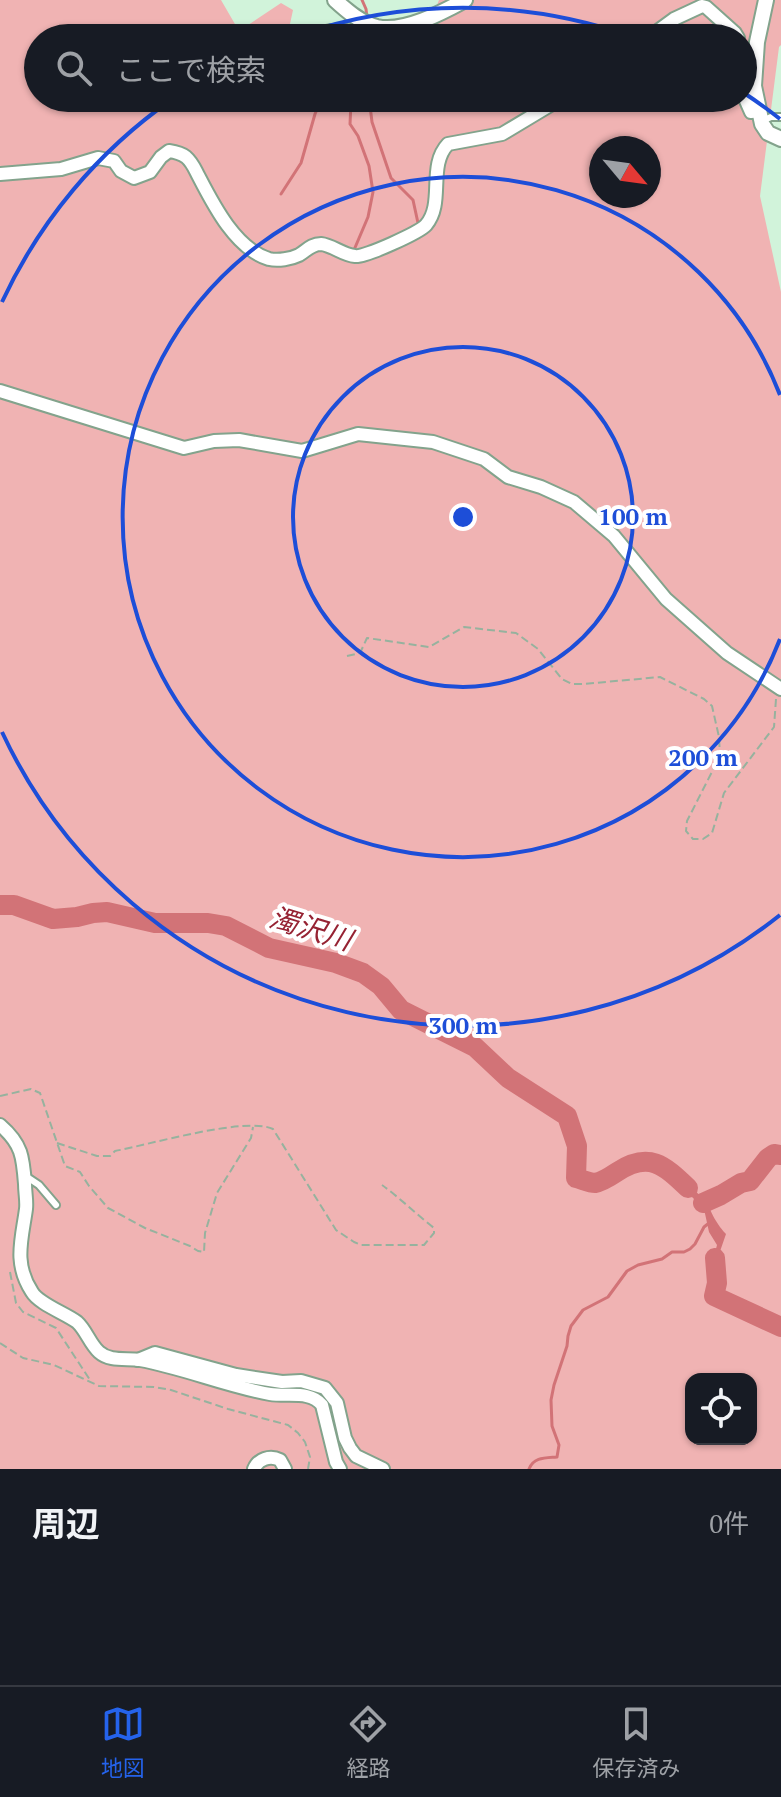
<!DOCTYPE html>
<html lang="ja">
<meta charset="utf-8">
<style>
:root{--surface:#171b24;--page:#242831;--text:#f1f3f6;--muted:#9ea1a6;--line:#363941;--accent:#2563eb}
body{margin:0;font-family:"PT Serif","Noto Sans JP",serif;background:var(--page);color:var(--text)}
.controls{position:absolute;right:24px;bottom:24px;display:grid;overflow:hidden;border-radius:16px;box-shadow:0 2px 6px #0004}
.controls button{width:72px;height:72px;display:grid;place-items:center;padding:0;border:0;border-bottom:2px solid var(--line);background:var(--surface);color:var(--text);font:40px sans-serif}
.compass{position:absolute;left:589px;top:136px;width:72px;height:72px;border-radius:50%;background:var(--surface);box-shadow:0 2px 6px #0004;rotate:119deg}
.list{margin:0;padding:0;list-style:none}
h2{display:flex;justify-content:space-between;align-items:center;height:104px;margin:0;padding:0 32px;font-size:34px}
h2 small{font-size:26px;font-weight:400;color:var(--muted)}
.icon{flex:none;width:44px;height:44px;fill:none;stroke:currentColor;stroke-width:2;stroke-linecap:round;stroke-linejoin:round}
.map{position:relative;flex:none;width:781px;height:1469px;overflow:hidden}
.search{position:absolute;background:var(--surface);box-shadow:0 2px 6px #0004;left:24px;right:24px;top:24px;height:88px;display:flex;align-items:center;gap:20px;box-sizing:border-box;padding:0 28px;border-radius:44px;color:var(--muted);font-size:30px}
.sheet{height:216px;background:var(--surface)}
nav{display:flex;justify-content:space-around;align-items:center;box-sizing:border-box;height:112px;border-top:2px solid var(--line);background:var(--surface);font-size:22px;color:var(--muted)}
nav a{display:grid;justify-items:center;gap:4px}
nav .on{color:var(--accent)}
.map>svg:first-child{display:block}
</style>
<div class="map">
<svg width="781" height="1469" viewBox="0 0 781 1469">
<rect width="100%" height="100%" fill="#d1f3da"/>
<path fill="#f0b3b3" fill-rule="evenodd" d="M0 0H221L239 31 281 3 293 10 287 38H38V98H315L333 107 347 98H743V38H424L439 0H781V45L779 47 760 196 781 292V1469H0ZM601 148H649V196H601ZM691 1379H751V1439H691Z"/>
<path fill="#d27377" d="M669 1168 703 1198 708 1200C708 1210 719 1227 726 1234L717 1260 718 1284 714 1283 713 1260 717 1245 709 1232 704 1209 666 1171Z"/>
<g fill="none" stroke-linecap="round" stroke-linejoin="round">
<g stroke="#d27377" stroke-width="3">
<path d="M362 0 366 9 367 18"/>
<path d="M353 98 351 103 350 124 358 136 369 166 373 192 368 217 354 250"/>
<path d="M369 98 372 122 391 178 413 200 418 223"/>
<path d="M281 194 301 163 315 114 322 98"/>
<path d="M529 1469C534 1457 545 1458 557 1457L559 1445 552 1426 551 1400 554 1385 567 1346 568 1336 571 1326 583 1310 608 1297 627 1271 638 1265 662 1259 672 1252H684L690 1249 695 1244 704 1227 709 1223"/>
</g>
<g stroke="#d27377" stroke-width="20">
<path d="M0 905H14L53 919 77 917 93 913 107 912 155 923H208L226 926 269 948 336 963 363 973 381 986 401 1010 475 1047 508 1078 567 1116 577 1146 576 1178C581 1179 589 1183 595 1183 602 1182 611 1176 617 1172 649 1151 664 1165 688 1188"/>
<path d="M703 1203 721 1195 741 1183 750 1181 768 1158 774 1154 781 1155"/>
<path d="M715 1258 717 1283 714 1296 781 1327"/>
</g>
<g stroke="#83a38c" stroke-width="10">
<g id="service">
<path d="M305 38 313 32 331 28H347L363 36 379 34 381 30"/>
<path d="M762 121 771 117H781"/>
<path d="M27 1177 39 1185 56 1205"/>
</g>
</g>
<g stroke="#83a38c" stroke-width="16">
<g id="minor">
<path d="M648 38 674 19 702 6 706 7 735 33 738 38"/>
<path d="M743 94 751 112 758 111"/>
<path d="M0 174 61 169 98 158 114 161 121 171 134 178 150 172 161 157 169 151C176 152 181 153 186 157 193 163 195 170 199 177 214 206 236 249 269 259 278 261 291 259 299 255 306 251 311 244 321 244 332 245 343 255 355 256 364 258 420 232 426 225 445 203 427 166 448 144L502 134 562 98"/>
<path d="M0 391 184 448 214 441 239 440 302 451 358 434 433 442 484 459 508 477 541 487 574 502 614 536 666 599 727 653 781 689"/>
<path d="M0 1125C22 1144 23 1157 25 1184 25 1193 27 1201 26 1209 22 1239 13 1263 32 1292 39 1304 65 1313 77 1322 86 1330 90 1344 99 1352 110 1362 126 1358 140 1360 184 1368 226 1386 270 1394 288 1397 310 1390 322 1405L336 1462 340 1469"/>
<path d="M138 1360 155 1353 236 1375 282 1382 301 1381 325 1388 337 1403 345 1438 350 1448 356 1456 383 1469"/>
<path d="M254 1469C258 1459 270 1455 280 1460L285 1469"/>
</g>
</g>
<g stroke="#83a38c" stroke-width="18">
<g id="tertiary">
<path d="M335 0C347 11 361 23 377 27 404 33 443 12 465 0"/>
<path d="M766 0 757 42 754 86 762 124 768 133 781 139"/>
</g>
</g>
<g stroke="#96b29e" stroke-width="2" stroke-dasharray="8 4" stroke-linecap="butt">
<path d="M347 656 360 653 367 638 429 647 464 627 516 633 538 649 562 679 572 684H583L660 677 704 699 712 706 719 737 720 756 687 821 686 831 693 839H703L712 833 724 793 774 727 776 699"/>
<path d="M0 1096 31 1089 40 1093 65 1166 80 1172 89 1186 108 1208 145 1228 190 1246 198 1251 204 1252 205 1233 217 1193 251 1138 253 1127"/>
<path d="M57 1143 97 1156H110L115 1151C148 1145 246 1116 273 1129L336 1230 354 1242 361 1245H424L434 1233V1228C416 1214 400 1198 382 1185"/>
<path d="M10 1272 16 1303 23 1312 56 1328 90 1380"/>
<path d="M0 1343 23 1358 54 1365 99 1386 154 1387 171 1390 228 1409 288 1425 298 1433 305 1442 310 1457 308 1469"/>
</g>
<use href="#service" stroke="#fff" stroke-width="6"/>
<use href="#minor" stroke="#fff" stroke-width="12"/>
<use href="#tertiary" stroke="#fff" stroke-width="14"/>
</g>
<g fill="none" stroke="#1d4ed8" stroke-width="4">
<circle cx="463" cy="517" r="170"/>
<path d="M780 639A340 340 0 1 1 780 395"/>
<path d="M780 915A509 509 0 0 1 2 732M2 302A509 509 0 0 1 171 100M293 37A509 509 0 0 1 633 37M744 93A509 509 0 0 1 780 119"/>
</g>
<g text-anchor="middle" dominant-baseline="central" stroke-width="8" stroke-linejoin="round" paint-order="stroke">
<g font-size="28" font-style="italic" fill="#962333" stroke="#fff">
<text transform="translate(311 928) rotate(17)">濁沢川</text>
</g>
</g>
<circle cx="463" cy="517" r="12" fill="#1d4ed8" stroke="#fff" stroke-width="4"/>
<g font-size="24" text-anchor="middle" font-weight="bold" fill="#1d4ed8" stroke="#fff" stroke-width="8" stroke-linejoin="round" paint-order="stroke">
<text x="633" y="525">100 m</text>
<text x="703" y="766">200 m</text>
<text x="463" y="1034">300 m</text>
</g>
</svg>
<div class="controls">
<button><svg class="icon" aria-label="locate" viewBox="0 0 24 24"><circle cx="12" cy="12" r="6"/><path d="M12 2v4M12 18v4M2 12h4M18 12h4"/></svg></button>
</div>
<svg class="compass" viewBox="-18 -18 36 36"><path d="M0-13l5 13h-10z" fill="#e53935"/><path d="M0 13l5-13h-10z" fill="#9ea1a6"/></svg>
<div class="search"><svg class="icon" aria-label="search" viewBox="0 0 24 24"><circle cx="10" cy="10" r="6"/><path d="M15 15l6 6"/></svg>ここで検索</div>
</div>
<section class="sheet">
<h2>周辺<small>0件</small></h2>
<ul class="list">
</ul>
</section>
<nav>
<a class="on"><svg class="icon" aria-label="map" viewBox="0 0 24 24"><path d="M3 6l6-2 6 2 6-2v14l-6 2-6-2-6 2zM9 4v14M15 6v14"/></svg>地図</a>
<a><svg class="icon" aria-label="directions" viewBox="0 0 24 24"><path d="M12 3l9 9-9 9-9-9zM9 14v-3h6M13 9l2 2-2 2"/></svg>経路</a>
<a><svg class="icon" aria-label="saved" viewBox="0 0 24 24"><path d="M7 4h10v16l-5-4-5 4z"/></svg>保存済み</a>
</nav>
